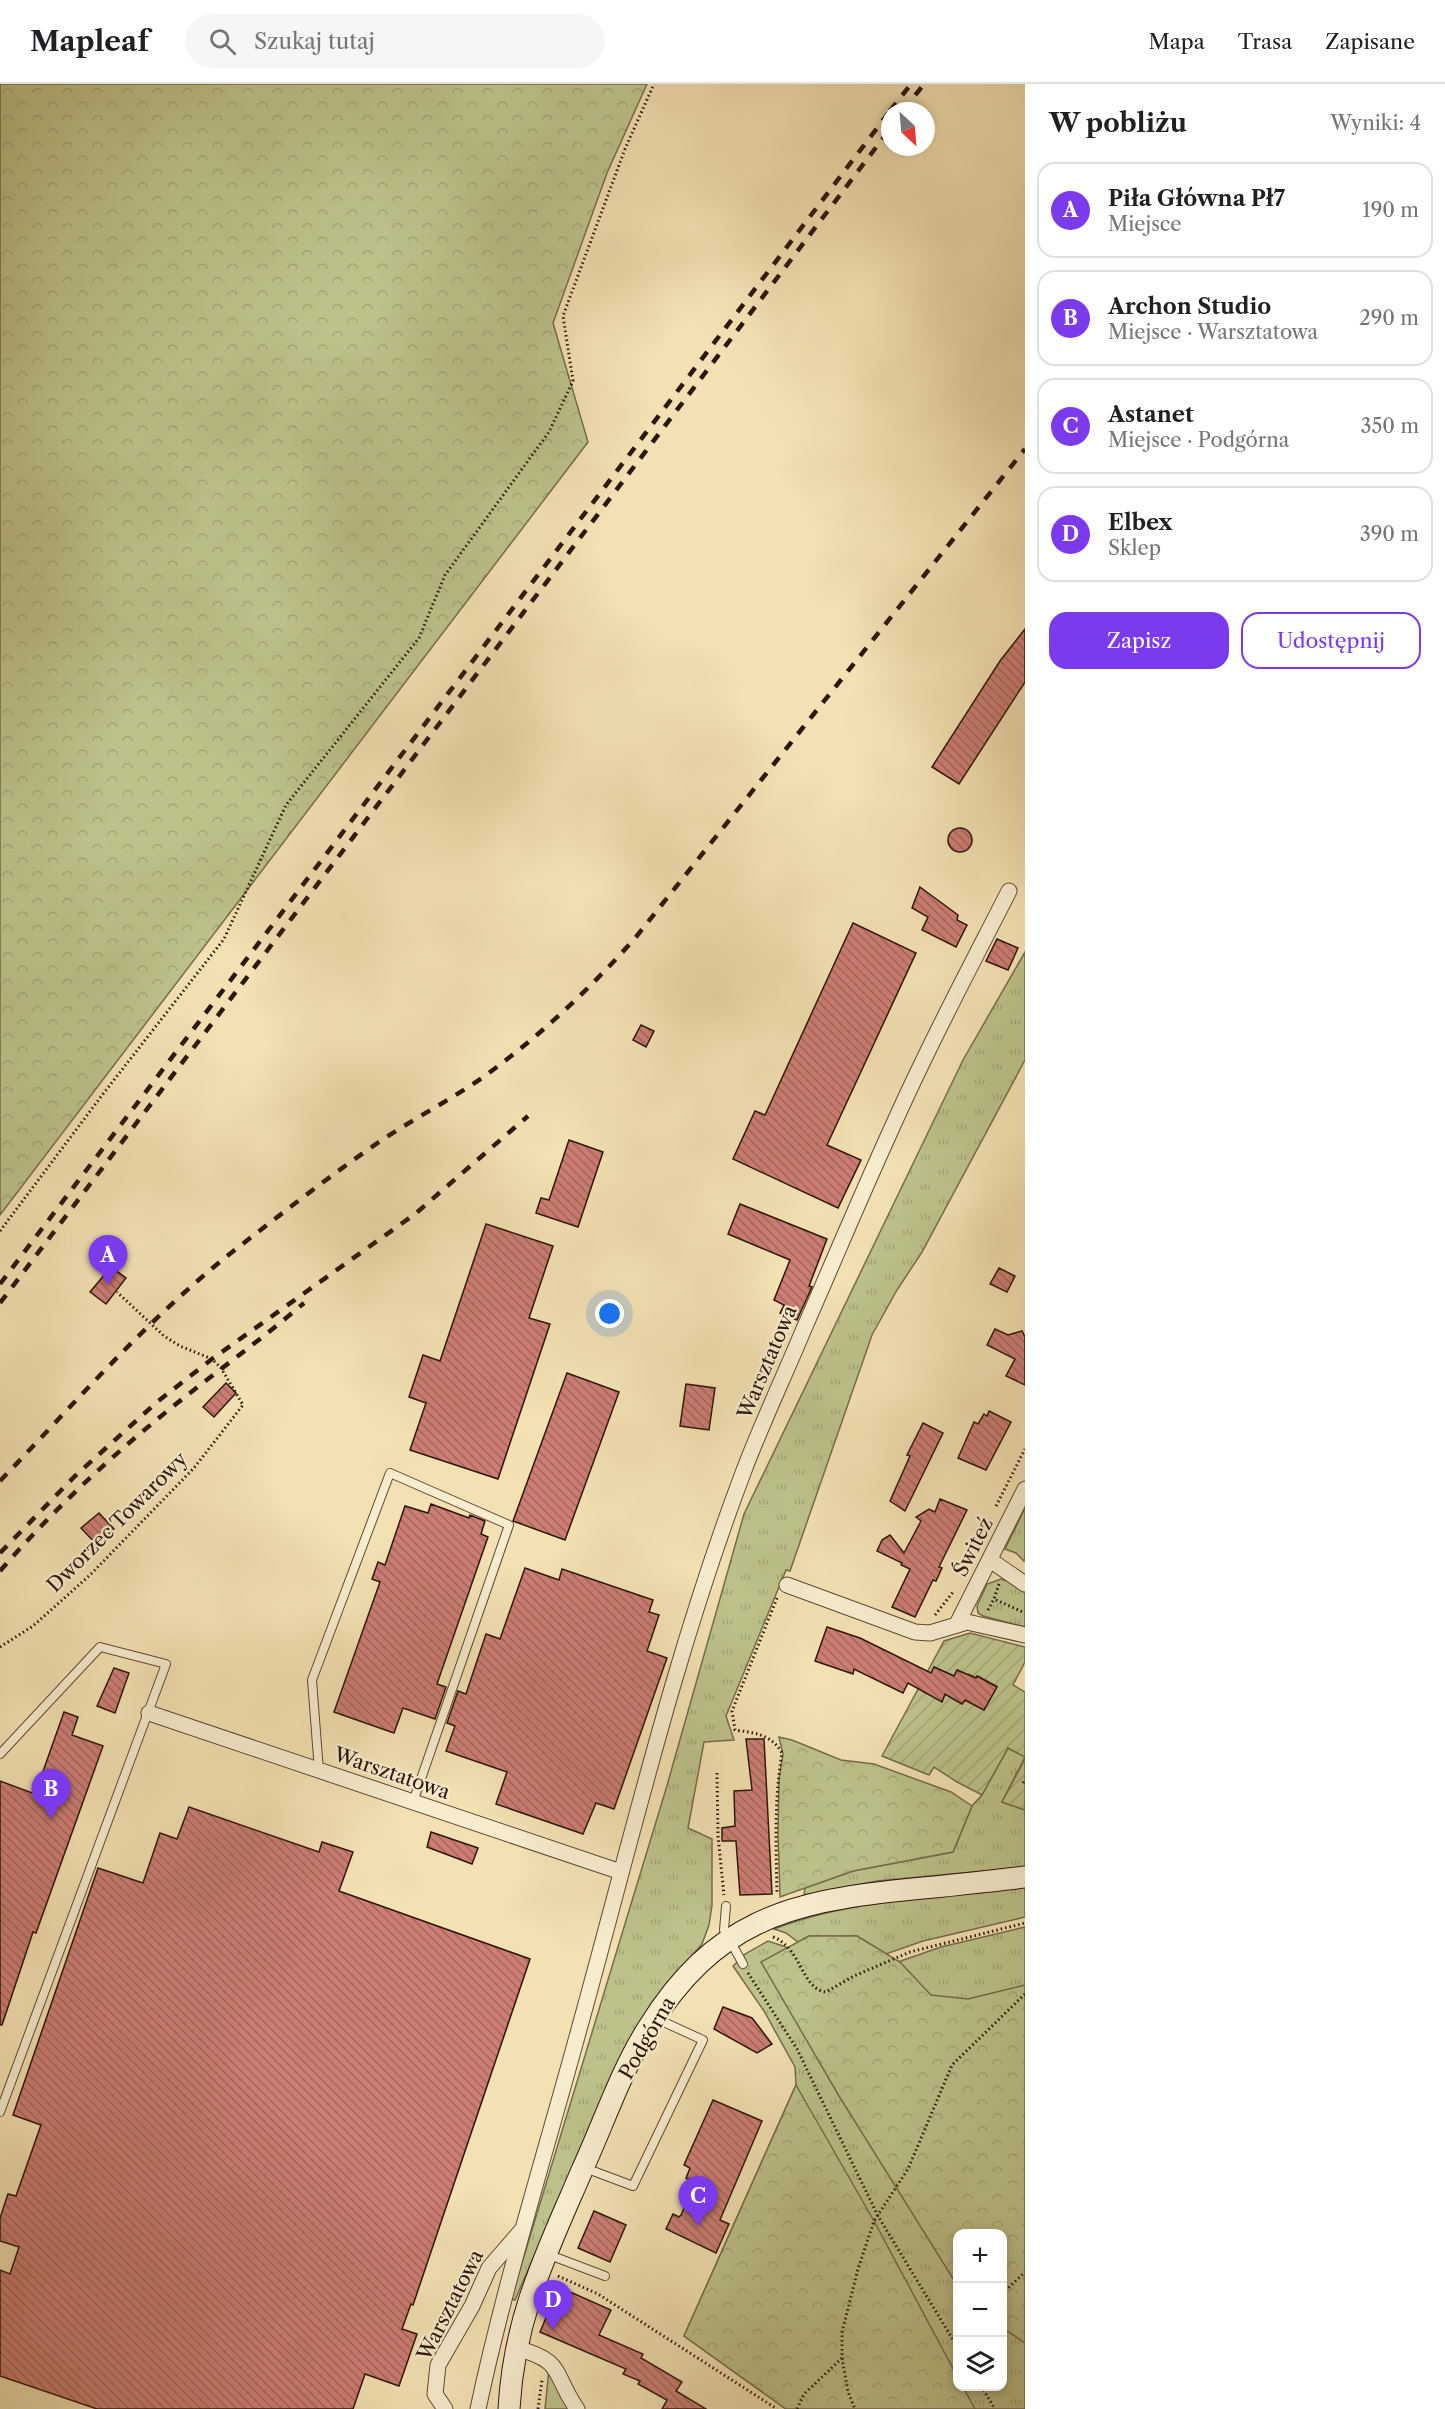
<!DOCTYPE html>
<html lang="pl">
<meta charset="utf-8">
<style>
:root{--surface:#fff;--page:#f6f6f6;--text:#202124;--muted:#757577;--line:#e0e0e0;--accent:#7c3aed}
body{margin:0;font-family:"Libre Caslon Text",serif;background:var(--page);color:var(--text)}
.controls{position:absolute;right:18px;bottom:18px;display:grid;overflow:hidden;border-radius:12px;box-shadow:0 3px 9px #0003}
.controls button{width:54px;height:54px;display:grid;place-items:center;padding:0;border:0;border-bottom:2px solid var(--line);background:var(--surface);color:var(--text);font:30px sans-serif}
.compass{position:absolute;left:881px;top:18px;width:54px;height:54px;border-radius:50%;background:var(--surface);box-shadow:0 3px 9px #0003;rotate:154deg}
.you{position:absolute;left:610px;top:1230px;width:21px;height:21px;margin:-15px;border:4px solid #fff;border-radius:50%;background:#1a73e8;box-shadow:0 0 0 9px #1a73e833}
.badge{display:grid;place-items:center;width:39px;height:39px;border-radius:50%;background:var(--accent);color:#fff;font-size:20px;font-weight:700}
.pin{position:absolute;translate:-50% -50px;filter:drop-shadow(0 2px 3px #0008)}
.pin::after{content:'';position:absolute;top:32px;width:21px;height:18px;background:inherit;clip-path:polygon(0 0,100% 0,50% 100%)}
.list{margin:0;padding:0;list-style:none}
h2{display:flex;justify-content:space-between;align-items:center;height:78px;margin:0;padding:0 24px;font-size:26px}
h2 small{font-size:20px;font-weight:400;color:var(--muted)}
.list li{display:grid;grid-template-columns:39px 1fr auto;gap:18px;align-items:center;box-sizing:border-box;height:96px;margin:0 12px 12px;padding:0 12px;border:2px solid var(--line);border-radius:18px}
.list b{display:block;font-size:22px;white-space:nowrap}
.list p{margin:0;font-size:20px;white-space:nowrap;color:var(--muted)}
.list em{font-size:20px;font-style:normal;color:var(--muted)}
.actions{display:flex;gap:12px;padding:18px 24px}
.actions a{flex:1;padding:14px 0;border:2px solid var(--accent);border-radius:18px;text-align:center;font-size:21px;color:var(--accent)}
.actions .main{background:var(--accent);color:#fff}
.icon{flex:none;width:33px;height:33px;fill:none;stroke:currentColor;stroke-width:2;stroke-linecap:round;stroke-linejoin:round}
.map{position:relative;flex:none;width:1025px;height:2325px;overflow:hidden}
header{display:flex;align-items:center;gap:36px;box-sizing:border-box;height:84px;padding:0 30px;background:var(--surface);border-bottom:2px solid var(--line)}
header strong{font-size:28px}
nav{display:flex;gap:33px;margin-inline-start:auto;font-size:21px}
.search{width:420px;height:54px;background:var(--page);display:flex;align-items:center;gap:15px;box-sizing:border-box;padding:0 21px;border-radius:33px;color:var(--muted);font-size:22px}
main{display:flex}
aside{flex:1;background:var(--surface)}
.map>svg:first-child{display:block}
</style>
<header>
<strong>Mapleaf</strong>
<div class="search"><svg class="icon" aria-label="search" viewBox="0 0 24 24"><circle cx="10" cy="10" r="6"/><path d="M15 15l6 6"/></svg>Szukaj tutaj</div>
<nav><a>Mapa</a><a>Trasa</a><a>Zapisane</a></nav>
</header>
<main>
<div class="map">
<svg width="1025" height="2325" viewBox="0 0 1025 2325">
<defs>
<pattern id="grass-tufts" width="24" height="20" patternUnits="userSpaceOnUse" patternTransform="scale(1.5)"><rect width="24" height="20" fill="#bdc28b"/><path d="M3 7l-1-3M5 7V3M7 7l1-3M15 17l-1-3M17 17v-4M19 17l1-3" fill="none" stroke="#a3a677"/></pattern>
<pattern id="forest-crowns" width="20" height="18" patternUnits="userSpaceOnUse" patternTransform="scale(1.5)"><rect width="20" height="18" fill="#bdc28b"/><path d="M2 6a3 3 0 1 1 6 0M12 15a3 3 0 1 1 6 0" fill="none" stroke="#a3a677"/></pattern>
<pattern id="garden-furrows" width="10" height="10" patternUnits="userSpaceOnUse" patternTransform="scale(1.5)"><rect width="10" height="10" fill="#bdc28b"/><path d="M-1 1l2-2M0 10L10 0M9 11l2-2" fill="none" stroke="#a3a677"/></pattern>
<pattern id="building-back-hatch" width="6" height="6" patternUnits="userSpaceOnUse" patternTransform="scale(1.5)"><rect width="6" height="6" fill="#cc7d74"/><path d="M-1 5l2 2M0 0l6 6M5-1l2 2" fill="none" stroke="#a6655d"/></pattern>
</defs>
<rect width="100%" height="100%" fill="#f3e1b3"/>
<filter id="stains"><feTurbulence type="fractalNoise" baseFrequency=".00333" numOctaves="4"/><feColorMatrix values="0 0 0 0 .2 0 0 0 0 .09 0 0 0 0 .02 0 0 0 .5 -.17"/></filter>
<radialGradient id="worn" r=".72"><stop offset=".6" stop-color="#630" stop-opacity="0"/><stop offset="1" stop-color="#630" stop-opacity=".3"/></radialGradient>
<g fill="url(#grass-tufts)" stroke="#756c4a" stroke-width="1.5" fill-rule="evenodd">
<path d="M1025 868V976L922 1168 897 1206 872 1251 790 1487 786 1486 726 1632 734 1656 704 1658 688 1744 712 1755V1821L709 1841 702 1860 653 1917 621 1972 515 2216 511 2215 666 1705 744 1430 963 976Z"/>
<path d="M1025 1424V1474L1024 1477 1016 1469 1005 1465Z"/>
<path d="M1001 1495 1010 1498 1025 1509V1543L983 1532 978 1529 977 1522 987 1500Z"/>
<path d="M1008 1664 1025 1673 1002 1718 1025 1726V1783L877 1797 804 1811 805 1804 853 1787 953 1768 972 1722 982 1711Z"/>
<path d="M1025 1803V1833L923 1857 886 1870 857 1852H809L798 1858 786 1849 774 1845C853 1815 941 1812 1025 1803Z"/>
<path d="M1025 1843V2325H786L684 2252 796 2001 795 1983 764 1927 733 1882 745 1870 768 1857 786 1863 793 1874 895 1879 941 1863ZM958 2150H1002V2302H958Z"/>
</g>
<g fill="url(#forest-crowns)" stroke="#756c4a" stroke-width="1.5">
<path d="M0 0H647L607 89 553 239 588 358 0 1131Z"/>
<path d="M779 1653 792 1656 841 1676 874 1680 951 1708 972 1722 953 1768 853 1787 780 1813 778 1750 779 1695 783 1670Z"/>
<path d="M809 1852H857L900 1878 931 1911 968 1915 1025 1901V2259L1003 2244 1002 2150H958L957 2201 839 2012 761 1878Z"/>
<path d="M796 2001 874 2137 957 2292 958 2302 963 2303 975 2325H786L684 2252Z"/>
</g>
<path fill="#bdc28b" stroke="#756c4a" stroke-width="1.5" d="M549 2285 561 2314 573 2319 577 2325H545Z"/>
<g fill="url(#garden-furrows)" stroke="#756c4a" stroke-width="1.5" fill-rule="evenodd">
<path d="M970 1549 1025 1563V1578L1013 1601 1025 1608V1673L1008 1664 982 1711 957 1698 934 1683 929 1691 882 1672 944 1557ZM934 1583 954 1592 958 1586 967 1591 969 1590 976 1594 978 1592 997 1602 984 1626 965 1616 962 1620 945 1610 942 1617Z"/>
<path d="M1025 1675V1726L1002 1718Z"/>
</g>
<g fill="url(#building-back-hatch)" stroke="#2d1609" stroke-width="1.5">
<path d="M1025 545V598L959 700 932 683 1000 577Z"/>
<circle cx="960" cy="756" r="12"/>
<path d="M920 803 958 831 957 836 967 841 956 863 922 846 928 833 912 824Z"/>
<path d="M853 839 916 869 827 1061 861 1076 838 1124 733 1075 755 1027 765 1031Z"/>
<path d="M997 855 1018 864 1008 886 986 877Z"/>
<path d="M641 941 654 947 646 963 633 956Z"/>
<path d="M569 1056 603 1068 578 1143 536 1129 541 1114 549 1116Z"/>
<path d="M740 1120 827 1155 809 1202 812 1203 797 1236 780 1229 784 1221 774 1216 790 1176 728 1150Z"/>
<path d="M486 1140 553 1162 529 1234 550 1240 498 1395 410 1366 426 1319 409 1313 423 1271 440 1277Z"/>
<path d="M111 1183 126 1194 106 1220 90 1208Z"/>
<path d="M999 1184 1015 1192 1007 1208 990 1200Z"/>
<path d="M995 1245 1008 1251 1022 1247 1025 1253V1301L1006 1292 1015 1275 987 1261Z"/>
<path d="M567 1289 619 1308 565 1456 513 1437Z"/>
<path d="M226 1299 236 1309 214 1333 203 1323Z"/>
<path d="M686 1300 715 1304 709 1346 680 1342Z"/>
<path d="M989 1327 1011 1338 986 1386 958 1374 974 1338 978 1340 984 1330 987 1332Z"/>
<path d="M923 1339 943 1349 905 1427 890 1417 910 1372 907 1371Z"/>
<path d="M940 1415 967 1426 939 1483 942 1484 936 1497 933 1496 915 1533 892 1523 910 1485 901 1481 902 1479 877 1467 882 1456 890 1451 904 1469 921 1437 916 1433 929 1425 935 1428Z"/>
<path d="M431 1420 469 1434 470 1431 485 1437 481 1450 488 1453 437 1600 446 1603 435 1635 403 1624 394 1649 334 1628 380 1498 372 1495 378 1478 385 1481 405 1422 428 1429Z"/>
<path d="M99 1429 114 1445 97 1461 81 1444Z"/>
<path d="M525 1484 559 1496 562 1485 653 1516 649 1528 659 1531 647 1567 667 1574 614 1725 596 1719 583 1750 496 1720 507 1688 446 1667 455 1642 447 1639 458 1607 466 1610 486 1550 500 1555Z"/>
<path d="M827 1543 860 1554 931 1589 934 1583 954 1592 957 1586 976 1594 977 1592 997 1603 984 1626 965 1616 962 1620 945 1610 942 1618 908 1599 903 1609 854 1585 853 1590 815 1577Z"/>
<path d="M114 1584 129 1589 115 1629 97 1622Z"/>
<path d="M64 1628 78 1633 72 1651 103 1662 36 1849 33 1848 2 1941H0V1697L35 1710Z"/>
<path d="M746 1655H764L772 1810 740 1811 736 1757H722V1744L735 1742 734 1707 752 1706Z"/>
<path d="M189 1723 319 1768 322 1758 353 1768 339 1807 530 1875 413 2221 411 2220 402 2245 417 2250 399 2302 365 2290 353 2325H97L0 2292V2186L10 2190 19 2163 0 2157V2134L8 2110 16 2112 41 2041 13 2031 98 1784 143 1799 160 1749 177 1755Z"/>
<path d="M431 1748 478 1764 472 1780 427 1763Z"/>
<path d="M723 1923 752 1934 772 1960 757 1969 714 1945Z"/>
<path d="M713 2016 762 2037 720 2136 729 2140 716 2169 666 2145 673 2130 679 2133 681 2131 695 2098 686 2094 690 2084 684 2081Z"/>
<path d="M594 2127 626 2141 610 2178 578 2164Z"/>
<path d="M559 2203 611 2226 599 2251 643 2270 641 2274 682 2298 676 2307 706 2325H662L667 2316 638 2300 640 2297 623 2290 626 2285 540 2248Z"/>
</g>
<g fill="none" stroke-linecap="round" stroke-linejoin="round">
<g stroke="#5e4934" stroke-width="10">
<g id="lane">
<path d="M0 1670 100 1563 166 1580 0 2028"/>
<path d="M319 1687 312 1596 390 1389 509 1441 413 1718"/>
<path d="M726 1822 724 1846 743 1880"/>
<path d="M585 2084 633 2102 703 1956 657 1935"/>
<path d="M547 2170 605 2192"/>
</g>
</g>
<g stroke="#5e4934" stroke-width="17">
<g id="street">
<path d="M990 1476 1025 1500"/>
<path d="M787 1501 915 1548 930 1549 967 1538 1025 1551"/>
<path d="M957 1540 1025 1405"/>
<path d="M149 1629 621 1788"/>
<path d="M516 2264C565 2277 552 2289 577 2325"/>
<path d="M445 2325 435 2310 438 2281 472 2222 489 2184 521 2147"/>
<path d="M478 2325C505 2198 544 2074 578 1949 630 1762 674 1571 743 1389 761 1341 783 1295 803 1247 843 1156 881 1063 925 973 952 917 981 862 1009 807"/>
</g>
</g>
<g stroke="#2d1609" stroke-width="23">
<path id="secondary" d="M509 2325C514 2232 547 2168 583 2084 604 2038 621 1987 648 1944 713 1839 786 1818 903 1806 944 1802 984 1798 1025 1793"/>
</g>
<g stroke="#2d1609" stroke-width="3" stroke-dasharray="1.5 3" stroke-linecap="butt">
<path d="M0 1147 103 1010 224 855 286 721 419 554 445 491 549 348 573 297 563 232 625 65 654 0"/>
<path d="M996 1422 1025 1365"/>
<path d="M999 1500 994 1515 1025 1529"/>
<path d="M777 1514 732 1627 735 1646C755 1649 771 1650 782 1669 774 1716 776 1763 777 1810"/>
<path d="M988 1526 994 1515"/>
<path d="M935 1531 953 1508"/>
<path d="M0 1563 33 1542 91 1490 194 1384 243 1321 221 1284 212 1275 180 1262 164 1252 117 1208"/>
<path d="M717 1689 718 1752 724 1811"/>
<path d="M1023 1699 1025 1696"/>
<path d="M773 1853C802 1864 801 1905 826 1908L854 1892 910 1868 1025 1839"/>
<path d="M748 1889 797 1965 878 2132 958 2264"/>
<path d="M558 2192 598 2210 777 2325"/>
<path d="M1002 2210 1025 2188"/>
<path d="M842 2274 848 2308 855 2325"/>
<path d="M981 2302 995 2325"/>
<path d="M538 2325 542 2296"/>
<path d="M797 2325 804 2310 842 2274V2248L858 2185 874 2137 908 2085 952 1981 1025 1910"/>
</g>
<use href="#lane" stroke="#f7ecce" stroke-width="8"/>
<use href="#street" stroke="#f7ecce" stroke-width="15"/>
<use href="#secondary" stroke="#f7ecce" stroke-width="21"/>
<g stroke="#2d1609" stroke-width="4.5" stroke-dasharray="10 10" stroke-linecap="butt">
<path d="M890 27 911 0"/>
<path d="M903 27 924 0"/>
<path d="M0 1200 890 27"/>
<path d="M0 1219 890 45"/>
<path d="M0 1397C76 1318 149 1233 236 1165 284 1128 332 1090 382 1056 415 1034 450 1016 482 994 539 953 590 905 636 853L1025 365"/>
<path d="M0 1469 75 1392 157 1318 212 1275 415 1130 528 1032"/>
<path d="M0 1487C47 1433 98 1384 154 1338 203 1297 255 1261 304 1219"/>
</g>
</g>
<g text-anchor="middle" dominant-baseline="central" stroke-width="4.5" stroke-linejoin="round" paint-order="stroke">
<g font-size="20" fill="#2d1609" stroke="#f7ecce">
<text transform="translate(767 1278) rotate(-67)">Warsztatowa</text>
<text transform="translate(117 1438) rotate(-45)">Dworzec Towarowy</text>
<text transform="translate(973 1463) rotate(-63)">Świteź</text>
<text transform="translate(392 1689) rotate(19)">Warsztatowa</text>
<text transform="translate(647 1954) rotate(-60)">Podgórna</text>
<text transform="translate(450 2221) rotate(-63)">Warsztatowa</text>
</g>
</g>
<rect width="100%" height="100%" filter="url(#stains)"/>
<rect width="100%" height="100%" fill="url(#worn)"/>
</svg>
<div class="controls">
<button>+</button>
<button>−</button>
<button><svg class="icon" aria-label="layers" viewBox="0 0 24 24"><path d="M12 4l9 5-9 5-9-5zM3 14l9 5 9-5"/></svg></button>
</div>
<svg class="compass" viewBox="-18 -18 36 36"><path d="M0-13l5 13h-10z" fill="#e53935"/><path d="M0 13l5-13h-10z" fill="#757577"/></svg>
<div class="you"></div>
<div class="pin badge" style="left:108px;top:1201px">A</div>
<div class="pin badge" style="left:51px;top:1735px">B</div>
<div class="pin badge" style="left:698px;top:2142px">C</div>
<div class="pin badge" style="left:553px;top:2246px">D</div>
</div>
<aside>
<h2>W pobliżu<small>Wyniki: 4</small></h2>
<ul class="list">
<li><span class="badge">A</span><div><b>Piła Główna Pł7</b><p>Miejsce</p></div><em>190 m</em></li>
<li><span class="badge">B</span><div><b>Archon Studio</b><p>Miejsce · Warsztatowa</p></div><em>290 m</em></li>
<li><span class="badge">C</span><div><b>Astanet</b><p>Miejsce · Podgórna</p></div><em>350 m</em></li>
<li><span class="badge">D</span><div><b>Elbex</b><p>Sklep</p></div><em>390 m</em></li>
</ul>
<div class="actions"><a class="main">Zapisz</a><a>Udostępnij</a></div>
</aside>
</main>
